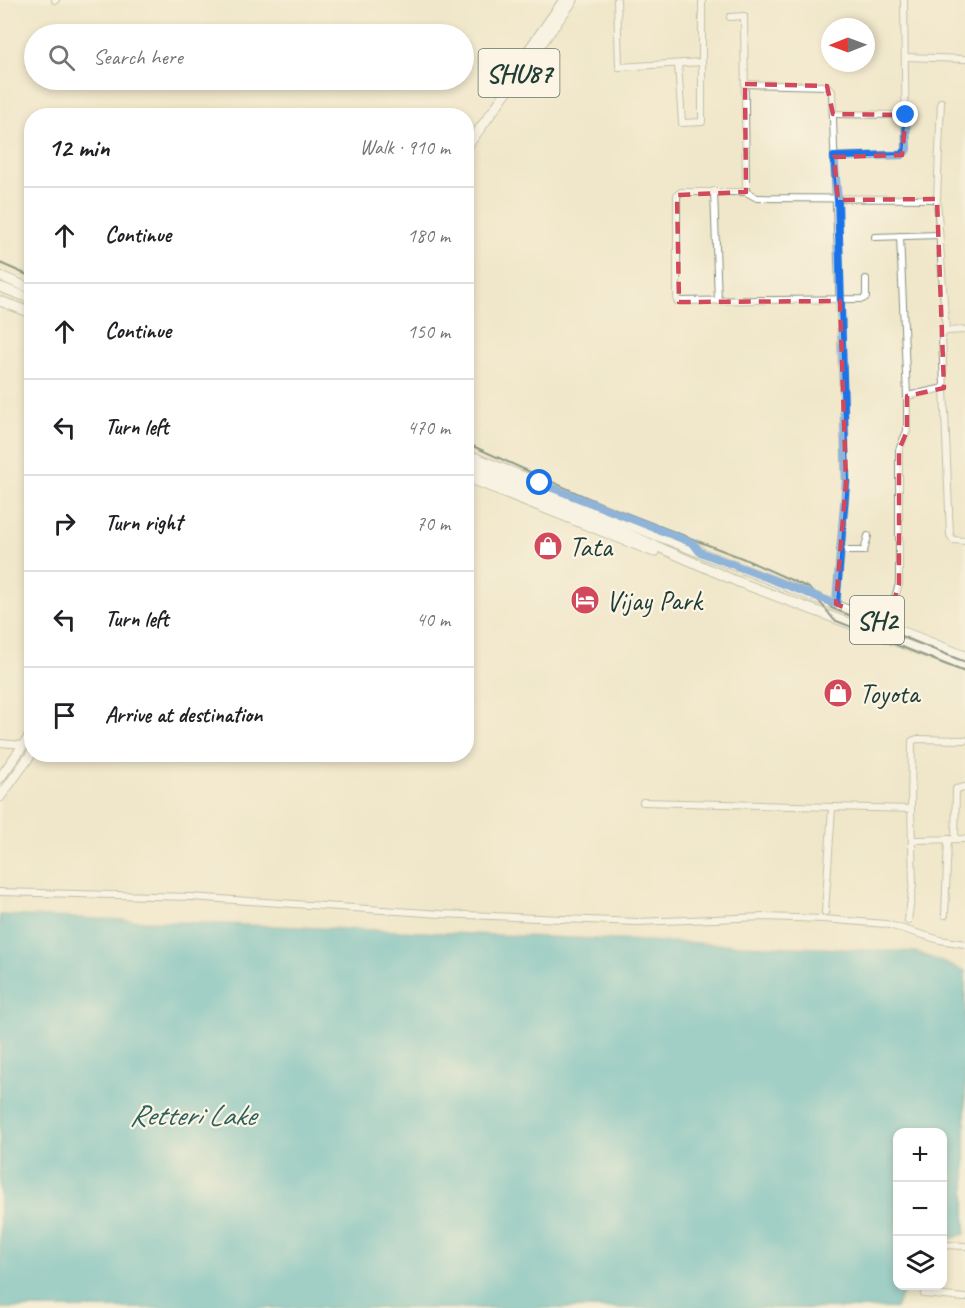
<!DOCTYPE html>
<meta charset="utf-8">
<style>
:root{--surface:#fff;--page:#f2f2f2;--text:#202124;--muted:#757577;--line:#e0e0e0}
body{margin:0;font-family:Caveat,sans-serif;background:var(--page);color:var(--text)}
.controls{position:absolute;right:18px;bottom:18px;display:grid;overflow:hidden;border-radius:12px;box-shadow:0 3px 9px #0003}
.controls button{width:54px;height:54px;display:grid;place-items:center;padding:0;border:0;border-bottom:2px solid var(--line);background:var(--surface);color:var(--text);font:30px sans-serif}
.compass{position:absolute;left:821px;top:18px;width:54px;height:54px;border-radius:50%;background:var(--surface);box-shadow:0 3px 9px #0003;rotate:269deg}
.stop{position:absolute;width:18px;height:18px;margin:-14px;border:4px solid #1a73e8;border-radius:50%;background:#fff}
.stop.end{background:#1a73e8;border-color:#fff;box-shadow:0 2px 6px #0008}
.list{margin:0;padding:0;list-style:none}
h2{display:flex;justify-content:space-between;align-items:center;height:78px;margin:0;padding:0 24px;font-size:26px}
h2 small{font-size:20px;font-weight:400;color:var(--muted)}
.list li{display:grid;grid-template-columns:39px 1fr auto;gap:18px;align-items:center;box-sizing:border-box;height:96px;padding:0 24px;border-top:2px solid var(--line)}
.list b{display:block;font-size:22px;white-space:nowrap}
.list em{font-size:20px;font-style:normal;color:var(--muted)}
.icon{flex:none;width:33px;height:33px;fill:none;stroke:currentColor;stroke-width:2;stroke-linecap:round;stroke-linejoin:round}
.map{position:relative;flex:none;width:965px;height:1308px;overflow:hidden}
.search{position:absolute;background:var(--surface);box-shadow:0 3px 9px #0003;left:24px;top:24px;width:450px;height:66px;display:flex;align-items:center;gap:15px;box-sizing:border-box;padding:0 21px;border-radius:33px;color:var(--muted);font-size:22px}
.panel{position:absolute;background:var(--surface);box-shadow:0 3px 9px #0003;left:24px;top:108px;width:450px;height:654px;border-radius:24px}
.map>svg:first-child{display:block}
</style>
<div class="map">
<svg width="965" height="1308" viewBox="0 0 965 1308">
<rect width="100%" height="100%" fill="#fcf5e5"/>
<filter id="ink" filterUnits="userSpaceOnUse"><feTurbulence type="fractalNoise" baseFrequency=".0167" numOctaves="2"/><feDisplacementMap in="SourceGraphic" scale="12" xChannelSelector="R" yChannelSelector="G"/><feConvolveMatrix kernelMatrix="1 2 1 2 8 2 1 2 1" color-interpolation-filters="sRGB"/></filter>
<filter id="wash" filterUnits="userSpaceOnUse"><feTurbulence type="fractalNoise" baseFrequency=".008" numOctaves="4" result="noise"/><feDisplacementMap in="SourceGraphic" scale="24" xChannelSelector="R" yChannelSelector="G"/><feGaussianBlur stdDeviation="1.35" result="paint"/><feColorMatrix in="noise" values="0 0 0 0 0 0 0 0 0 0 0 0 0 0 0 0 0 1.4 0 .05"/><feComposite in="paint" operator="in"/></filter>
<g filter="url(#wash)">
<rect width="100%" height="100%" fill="#f0e7ca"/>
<path fill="#42b0bf" stroke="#30767a" stroke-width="1.5" d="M0 915 916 952 965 971V1234L943 1241 942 1132H898V1286H906L896 1308H0Z"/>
</g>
<g filter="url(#ink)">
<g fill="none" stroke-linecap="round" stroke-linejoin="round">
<g stroke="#88927f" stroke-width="8">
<g id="street">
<path d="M55 0H56"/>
<path d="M617 0 619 67 702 62"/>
<path d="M730 17 744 16 746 192H681L677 195V301L863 299 866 297V279"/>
<path d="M905 57 965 59"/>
<path d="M678 64 682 123 702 122V0"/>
<path d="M745 84 827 86 832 91 846 482 836 604"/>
<path d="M941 102 937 199 946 331"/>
<path d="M833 114 906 115"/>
<path d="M834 157 902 155 906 152 904 0"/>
<path d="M714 191 718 301"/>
<path d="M746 192 757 198 937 199"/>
<path d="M900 236 907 396"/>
<path d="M875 237 939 235"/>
<path d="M944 388 950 535 953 540 965 541"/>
<path d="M840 551H864L868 536"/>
<path d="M887 624 899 584V450L907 431V396L944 388 942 335 946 331 965 330"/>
<path d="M0 743 23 745"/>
<path d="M643 802 911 809 913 884 908 921"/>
<path d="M911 809 912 741 917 739 965 740"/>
<path d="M955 839 956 789 965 787"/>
<path d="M914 840 965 839"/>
<path d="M0 892 191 897 441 914 637 922 764 917 823 919 886 924 940 940 965 944"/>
<path d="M825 912 832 808"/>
<path d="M945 915 948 839"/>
<path d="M945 1245 965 1246"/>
<path d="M924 1294 965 1298"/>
</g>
</g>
<g stroke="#88927f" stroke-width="11">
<g id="primary">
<path d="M523 58 564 0"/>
<path d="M466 148 573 0"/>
<path d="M0 276 32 289"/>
<path d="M0 287 32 299"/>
<path d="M0 301 32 313"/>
<path d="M466 454 693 544 699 551"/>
<path d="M466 461 965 656"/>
<path d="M466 469 615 528 736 581 965 667"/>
<path d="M466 477 654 552"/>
<path d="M0 778 32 733"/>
<path d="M0 797 32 753"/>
</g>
</g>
<use href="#street" stroke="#fff" stroke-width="6"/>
<use href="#primary" stroke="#fff" stroke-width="9"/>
<g stroke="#1f3d34" stroke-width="2">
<path d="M0 263 32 277"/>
<path d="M466 443 601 504 742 558 809 588 834 620 965 672"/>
<path d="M825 600 832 608 965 662"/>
</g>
</g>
</g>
<g fill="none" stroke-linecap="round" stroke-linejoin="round" filter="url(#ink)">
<path stroke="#1a73e8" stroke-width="8" d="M540 483 693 543 700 552 836 604 846 482 838 200 834 157 902 155 907 149 906 115"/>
</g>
<path d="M0 0H965V1308H0ZM745 84 827 86 833 114 906 115 902 155 834 157 838 200 937 199 944 388 907 396V431L899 450V584L887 624 836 604 846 482 840 301 679 302 677 195 746 192Z" fill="#f0e7ca" fill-opacity=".55" fill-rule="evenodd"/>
<path fill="none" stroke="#d1495b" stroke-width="4.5" stroke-dasharray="12 8" stroke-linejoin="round" d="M745 84 827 86 833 114 906 115 902 155 834 157 838 200 937 199 944 388 907 396V431L899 450V584L887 624 836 604 846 482 840 301 679 302 677 195 746 192Z"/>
<defs>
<g id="shop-disc" transform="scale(1.5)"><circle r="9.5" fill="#d1495b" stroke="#fcf5e5"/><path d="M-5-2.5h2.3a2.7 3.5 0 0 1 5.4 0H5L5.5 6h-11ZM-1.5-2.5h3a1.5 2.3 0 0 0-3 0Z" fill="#fff"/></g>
<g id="hotel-disc" transform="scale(1.5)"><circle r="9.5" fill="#d1495b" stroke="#fcf5e5"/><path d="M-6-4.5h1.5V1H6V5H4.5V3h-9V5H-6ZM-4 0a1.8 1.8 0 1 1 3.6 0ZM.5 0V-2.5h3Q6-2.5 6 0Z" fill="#fff"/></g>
</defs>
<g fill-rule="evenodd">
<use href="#shop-disc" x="548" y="546"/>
<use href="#hotel-disc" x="585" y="600"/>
<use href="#shop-disc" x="838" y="693"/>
</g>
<g text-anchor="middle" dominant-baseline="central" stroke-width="4.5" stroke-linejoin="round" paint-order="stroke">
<g fill="#fcf5e5" stroke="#617469" stroke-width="1.5">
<rect x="478.5" y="49" width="81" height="48" rx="4.5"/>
<rect x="850" y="596" width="54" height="48" rx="4.5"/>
</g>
<g font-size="27" font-weight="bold" fill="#1f3d34">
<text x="519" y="73">SHU87</text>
<text x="877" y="620">SH2</text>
</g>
<g font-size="28" fill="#1f3d34" stroke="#fcf5e5" text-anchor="start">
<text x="569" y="546">Tata</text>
<text x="606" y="600">Vijay Park</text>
<text x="859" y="693">Toyota</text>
</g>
<g font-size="30" font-style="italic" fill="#2a605e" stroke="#fcf5e5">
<text x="192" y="1115">Retteri Lake</text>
</g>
</g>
</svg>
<div class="controls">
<button>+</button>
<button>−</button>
<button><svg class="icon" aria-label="layers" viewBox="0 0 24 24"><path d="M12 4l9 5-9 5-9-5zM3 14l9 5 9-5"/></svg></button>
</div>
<svg class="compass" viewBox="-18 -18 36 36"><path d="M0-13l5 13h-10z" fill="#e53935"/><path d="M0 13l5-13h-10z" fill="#757577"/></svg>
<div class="stop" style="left:540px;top:483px"></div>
<div class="stop end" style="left:906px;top:115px"></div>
<div class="search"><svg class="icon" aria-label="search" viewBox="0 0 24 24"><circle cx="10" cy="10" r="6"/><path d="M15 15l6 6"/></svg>Search here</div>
<section class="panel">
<h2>12 min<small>Walk · 910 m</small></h2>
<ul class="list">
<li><svg class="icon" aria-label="ahead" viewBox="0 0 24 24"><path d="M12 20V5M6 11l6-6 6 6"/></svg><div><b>Continue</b></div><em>180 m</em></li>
<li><svg class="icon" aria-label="ahead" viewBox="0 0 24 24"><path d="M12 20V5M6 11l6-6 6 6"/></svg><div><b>Continue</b></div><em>150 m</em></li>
<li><svg class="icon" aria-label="left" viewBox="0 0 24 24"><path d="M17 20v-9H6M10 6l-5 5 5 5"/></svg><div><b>Turn left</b></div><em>470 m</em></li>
<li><svg class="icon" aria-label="right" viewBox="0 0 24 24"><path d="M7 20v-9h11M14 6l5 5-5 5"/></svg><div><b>Turn right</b></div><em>70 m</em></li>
<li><svg class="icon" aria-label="left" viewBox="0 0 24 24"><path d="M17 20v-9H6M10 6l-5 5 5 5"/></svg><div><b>Turn left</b></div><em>40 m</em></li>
<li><svg class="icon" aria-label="arrive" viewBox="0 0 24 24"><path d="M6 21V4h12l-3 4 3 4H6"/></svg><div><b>Arrive at destination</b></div></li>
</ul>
</section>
</div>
